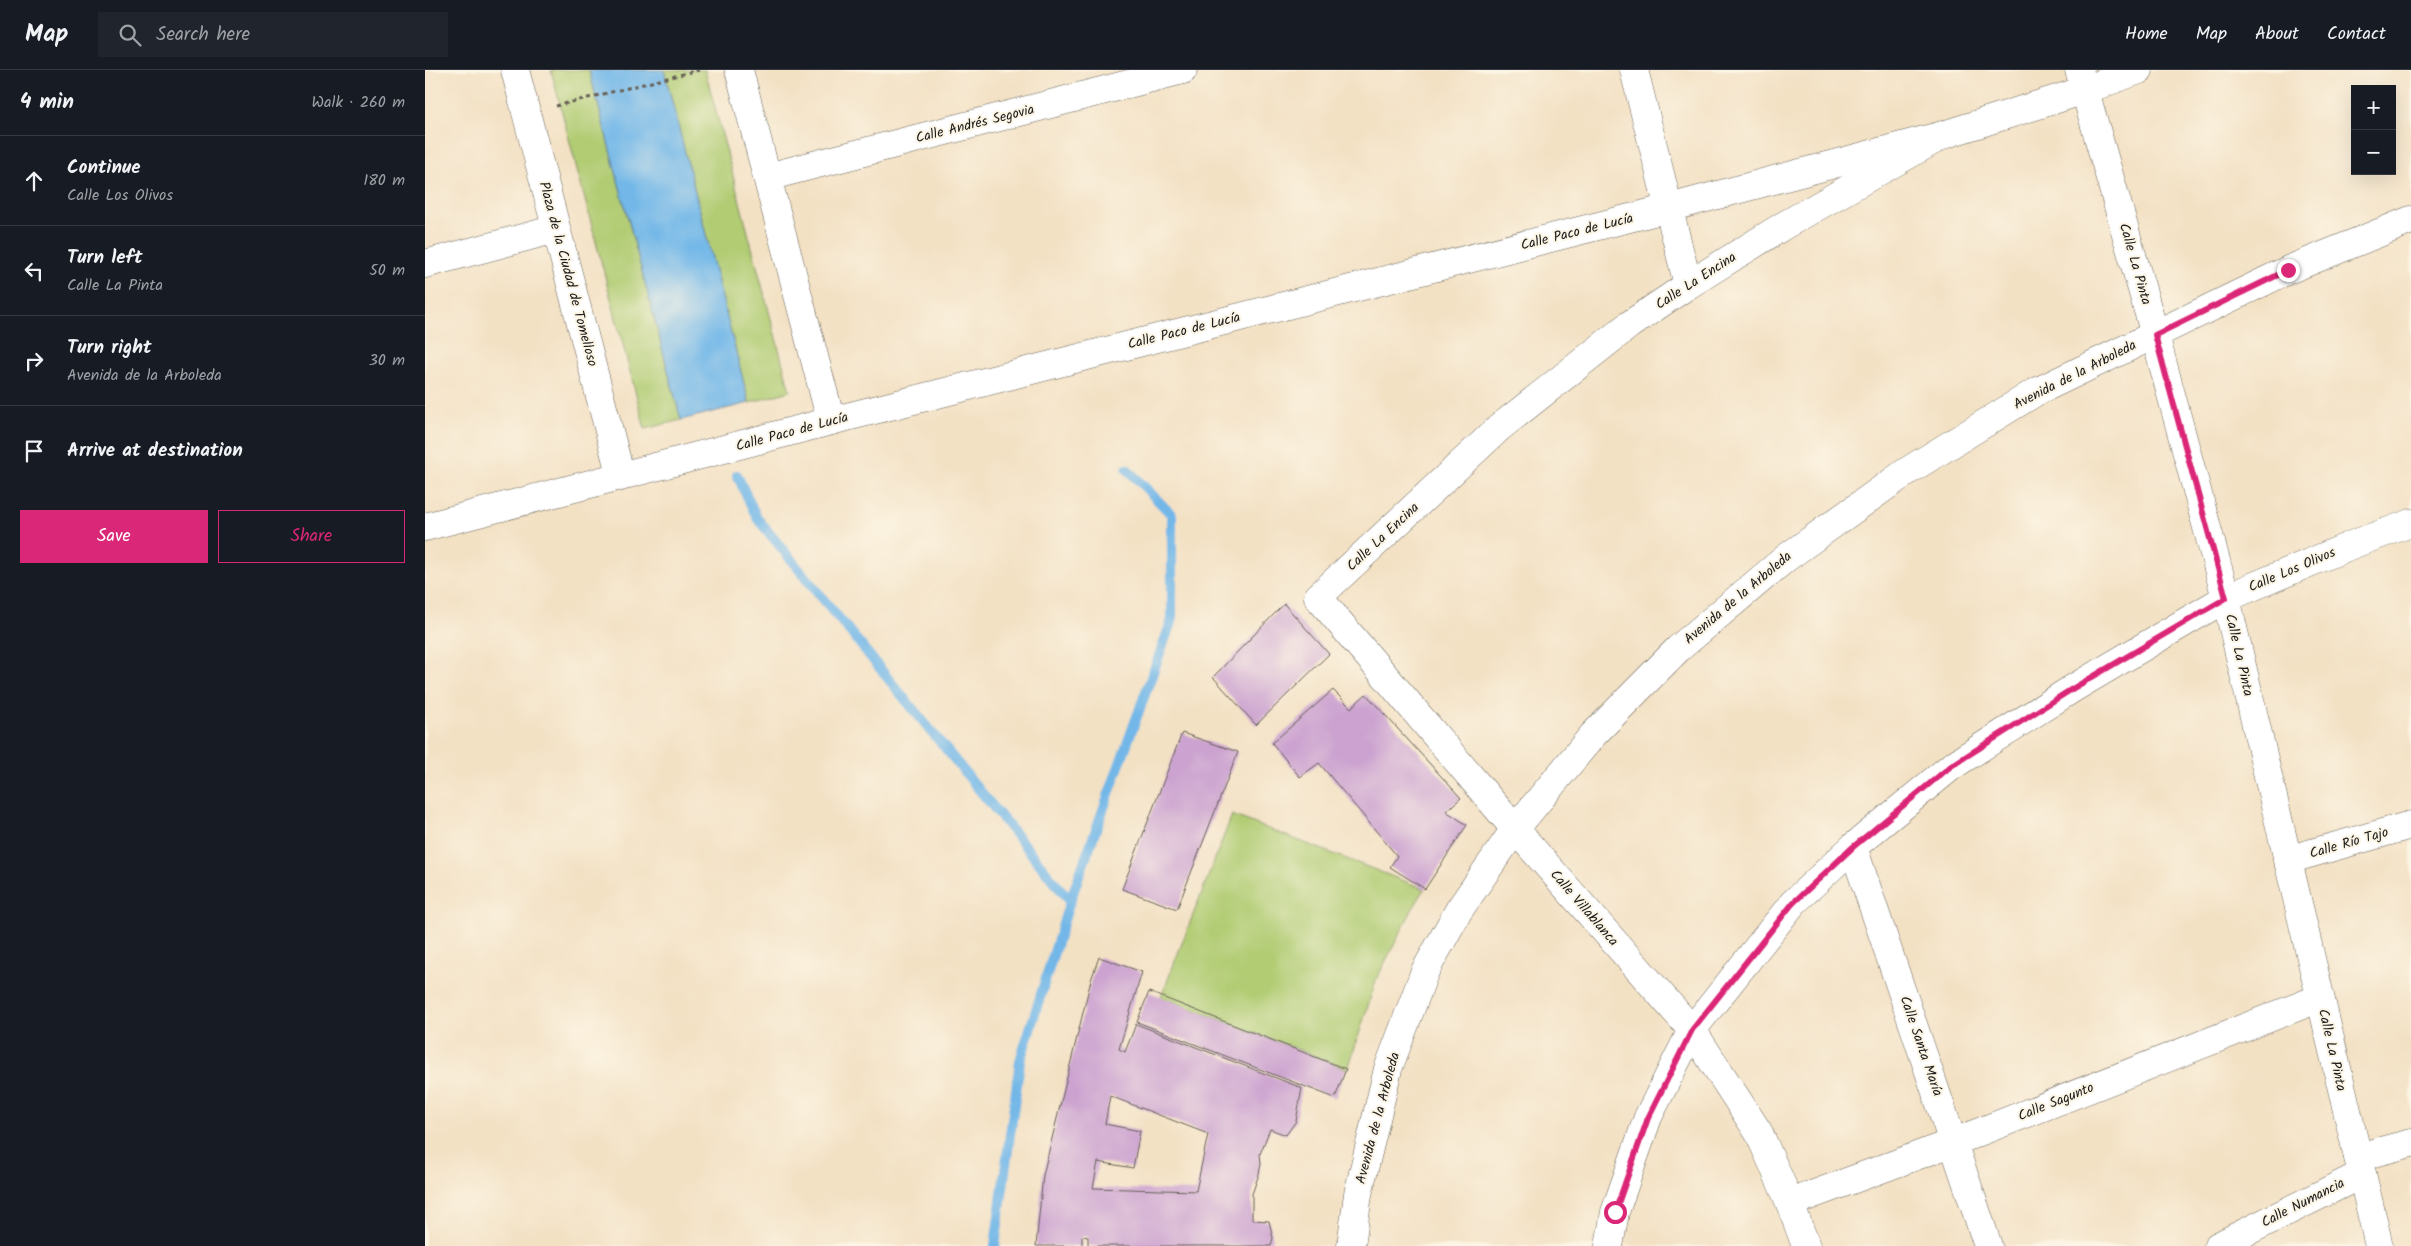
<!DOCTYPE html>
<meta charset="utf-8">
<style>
:root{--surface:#171b24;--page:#20242c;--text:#f1f3f6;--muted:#9ea1a6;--line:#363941;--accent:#db2777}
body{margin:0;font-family:Kalam,sans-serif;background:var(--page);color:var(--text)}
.controls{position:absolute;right:15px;top:15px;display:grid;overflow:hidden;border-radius:0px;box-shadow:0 5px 20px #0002}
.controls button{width:45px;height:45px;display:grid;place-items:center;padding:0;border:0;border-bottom:1px solid var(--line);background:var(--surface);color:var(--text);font:25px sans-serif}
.stop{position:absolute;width:15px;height:15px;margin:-11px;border:4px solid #db2777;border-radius:50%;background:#fff}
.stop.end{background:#db2777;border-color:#fff;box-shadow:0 1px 5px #0008}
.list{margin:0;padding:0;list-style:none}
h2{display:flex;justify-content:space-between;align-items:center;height:65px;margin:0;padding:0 20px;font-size:21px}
h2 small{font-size:16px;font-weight:400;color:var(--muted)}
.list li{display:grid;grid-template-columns:32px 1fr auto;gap:15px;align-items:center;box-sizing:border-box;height:90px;padding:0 20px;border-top:1px solid var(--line)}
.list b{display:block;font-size:19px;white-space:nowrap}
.list p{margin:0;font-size:16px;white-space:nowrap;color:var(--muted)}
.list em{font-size:16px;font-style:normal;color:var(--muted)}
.actions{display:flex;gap:10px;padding:15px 20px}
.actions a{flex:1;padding:11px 0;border:1px solid var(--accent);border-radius:0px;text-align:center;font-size:18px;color:var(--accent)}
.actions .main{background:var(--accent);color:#fff}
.icon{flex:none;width:28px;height:28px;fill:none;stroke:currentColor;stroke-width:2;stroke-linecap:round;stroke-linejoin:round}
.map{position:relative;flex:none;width:1986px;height:1176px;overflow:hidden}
header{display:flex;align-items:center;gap:30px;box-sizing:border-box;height:70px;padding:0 25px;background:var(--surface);border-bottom:1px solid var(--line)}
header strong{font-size:24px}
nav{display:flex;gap:28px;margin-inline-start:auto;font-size:18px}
.search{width:350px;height:45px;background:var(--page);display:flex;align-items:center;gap:12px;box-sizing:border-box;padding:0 18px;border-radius:0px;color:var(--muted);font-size:19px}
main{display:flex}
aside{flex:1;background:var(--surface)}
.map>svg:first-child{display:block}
</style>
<header>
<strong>Map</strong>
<div class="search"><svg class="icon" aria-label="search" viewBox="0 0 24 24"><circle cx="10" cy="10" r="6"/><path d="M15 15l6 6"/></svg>Search here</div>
<nav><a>Home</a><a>Map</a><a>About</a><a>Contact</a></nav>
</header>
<main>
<aside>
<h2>4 min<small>Walk · 260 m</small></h2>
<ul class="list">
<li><svg class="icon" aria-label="ahead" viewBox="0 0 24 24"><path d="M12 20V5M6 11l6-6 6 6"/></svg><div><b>Continue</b><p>Calle Los Olivos</p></div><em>180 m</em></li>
<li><svg class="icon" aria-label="left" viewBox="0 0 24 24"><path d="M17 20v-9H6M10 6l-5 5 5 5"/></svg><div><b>Turn left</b><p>Calle La Pinta</p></div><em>50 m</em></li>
<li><svg class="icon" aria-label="right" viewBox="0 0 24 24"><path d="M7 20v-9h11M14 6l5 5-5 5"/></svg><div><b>Turn right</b><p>Avenida de la Arboleda</p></div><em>30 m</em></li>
<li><svg class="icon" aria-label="arrive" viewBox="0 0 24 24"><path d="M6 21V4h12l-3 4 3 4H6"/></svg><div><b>Arrive at destination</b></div></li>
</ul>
<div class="actions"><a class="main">Save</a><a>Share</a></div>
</aside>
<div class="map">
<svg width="1986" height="1176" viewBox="0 0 1986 1176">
<rect width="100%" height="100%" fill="#fcf5e5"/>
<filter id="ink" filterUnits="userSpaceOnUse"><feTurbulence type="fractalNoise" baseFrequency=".02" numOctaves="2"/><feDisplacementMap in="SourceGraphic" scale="10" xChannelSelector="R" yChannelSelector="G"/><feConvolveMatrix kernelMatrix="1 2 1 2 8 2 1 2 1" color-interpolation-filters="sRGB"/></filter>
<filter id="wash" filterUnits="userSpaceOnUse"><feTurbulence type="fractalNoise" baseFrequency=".0096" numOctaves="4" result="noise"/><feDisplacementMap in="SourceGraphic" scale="20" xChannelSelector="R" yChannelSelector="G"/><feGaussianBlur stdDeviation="1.12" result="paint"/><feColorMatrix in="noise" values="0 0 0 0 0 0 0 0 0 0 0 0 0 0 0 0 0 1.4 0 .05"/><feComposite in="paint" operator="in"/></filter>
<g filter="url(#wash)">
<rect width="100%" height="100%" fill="#f3e1c4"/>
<g fill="#b1cc73" stroke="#667448">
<path d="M126 0H164L256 350 220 359Z"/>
<path d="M239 0H280L365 321 324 333Z"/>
<path d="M807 745 1000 819 988 838 951 910 923 999 736 927Z"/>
</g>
<path fill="#72b7e8" stroke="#476a82" d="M164 0H239L324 333 256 350Z"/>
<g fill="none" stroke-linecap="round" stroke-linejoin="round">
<g stroke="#72b7e8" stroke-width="10">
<path d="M312 405 332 448 645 831 595 991 570 1176"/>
<path d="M645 831 747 550V445L702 399"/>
</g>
</g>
<g id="blocks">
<g fill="#cca3d0" fill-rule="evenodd">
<path d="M859 534 904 584 831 655 788 607Z"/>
<path d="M908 620 926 638 941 624 1036 728 1021 741 1042 755 1000 819 965 797 972 786 894 693 875 707 847 673Z"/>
<path d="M757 663 813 682 752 839 697 819Z"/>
<path d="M674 887 717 902 694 979 700 982 711 954 877 1018 871 1051 861 1065 845 1059 835 1084 836 1093 834 1104 827 1124V1150L844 1151 848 1168 846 1176H663V1167L657 1166V1176H611L618 1105 666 910ZM685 1026 783 1064 771 1121 668 1118 673 1092 708 1098 715 1061 680 1054Z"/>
<path d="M724 922 921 999 910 1028 712 952Z"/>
</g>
</g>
</g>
<g filter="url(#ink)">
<use href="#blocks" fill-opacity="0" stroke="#676157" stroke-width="1"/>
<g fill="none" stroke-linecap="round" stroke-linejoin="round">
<g stroke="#676157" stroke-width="29">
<g id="minor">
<path d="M90 0 196 407"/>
<path d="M314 0 406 351"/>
<path d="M1209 0 1263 215"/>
<path d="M1654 0 1730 265"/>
<path d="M342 107 758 0"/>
<path d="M0 194 131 159"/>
<path d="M0 457 406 351 1244 138 1518 65"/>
<path d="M1090 759 893 527 1074 358 1204 255 1263 215 1358 156 1518 65 1660 20 1714 0"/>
<path d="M1428 777 1563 1176"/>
<path d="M1862 790 1986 755"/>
<path d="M1933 1087 1986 1073"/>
<path d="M1365 1133 1529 1072 1895 928"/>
<path d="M1184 1176 1190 1142 1223 1047 1267 960 1368 833 1428 777 1527 696 1647 619 1801 528 1929 474 1986 453"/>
<path d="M1793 1176 1937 1104"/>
</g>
</g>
<g stroke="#676157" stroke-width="29">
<g id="tertiary">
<path d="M1730 265 1801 528 1954 1176"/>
<path d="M1090 759 1267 960 1334 1063 1365 1133 1381 1176"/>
<path d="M926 1176 933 1124 963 999 1000 901 1034 840 1090 759 1168 665 1253 579 1361 488 1481 402 1609 323 1863 200 1986 150"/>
</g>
</g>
<path stroke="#676157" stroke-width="3" stroke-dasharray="4 4" stroke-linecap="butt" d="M131 36 274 0"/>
<use href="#minor" stroke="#fff" stroke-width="28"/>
<use href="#tertiary" stroke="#fff" stroke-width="28"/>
</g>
</g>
<g fill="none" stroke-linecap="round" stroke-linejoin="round" filter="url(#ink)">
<path stroke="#db2777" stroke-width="6" d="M1190 1142 1223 1048 1267 960 1368 833 1428 777 1526 696 1647 619 1801 528 1730 265 1863 200"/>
</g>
<g text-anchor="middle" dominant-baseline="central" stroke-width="4" stroke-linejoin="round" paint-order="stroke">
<g font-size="14" fill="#1c1c1c" stroke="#fcf5e5">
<text transform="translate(550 54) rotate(-14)">Calle Andrés Segovia</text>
<text transform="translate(1152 162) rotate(-14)">Calle Paco de Lucía</text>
<text transform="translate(1710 194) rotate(74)">Calle La Pinta</text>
<text transform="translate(143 204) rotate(75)">Plaza de la Ciudad de Tomelloso</text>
<text transform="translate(1271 211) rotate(-33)">Calle La Encina</text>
<text transform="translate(759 261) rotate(-14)">Calle Paco de Lucía</text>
<text transform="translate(1650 305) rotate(-27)">Avenida de la Arboleda</text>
<text transform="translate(367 362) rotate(-15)">Calle Paco de Lucía</text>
<text transform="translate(958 467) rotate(-43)">Calle La Encina</text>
<text transform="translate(1867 500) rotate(-23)">Calle Los Olivos</text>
<text transform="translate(1313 528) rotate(-40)">Avenida de la Arboleda</text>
<text transform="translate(1814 585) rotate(77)">Calle La Pinta</text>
<text transform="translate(1924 773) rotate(-16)">Calle Río Tajo</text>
<text transform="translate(1159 838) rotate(49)">Calle Villablanca</text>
<text transform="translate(1496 976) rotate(71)">Calle Santa María</text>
<text transform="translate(1907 980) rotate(77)">Calle La Pinta</text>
<text transform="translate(1631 1032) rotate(-22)">Calle Sagunto</text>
<text transform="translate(953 1048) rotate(-75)">Avenida de la Arboleda</text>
<text transform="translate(1878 1133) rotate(-27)">Calle Numancia</text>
</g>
</g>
</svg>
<div class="controls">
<button>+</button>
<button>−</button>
</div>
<div class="stop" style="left:1190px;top:1142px"></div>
<div class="stop end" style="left:1863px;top:200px"></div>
</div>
</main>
